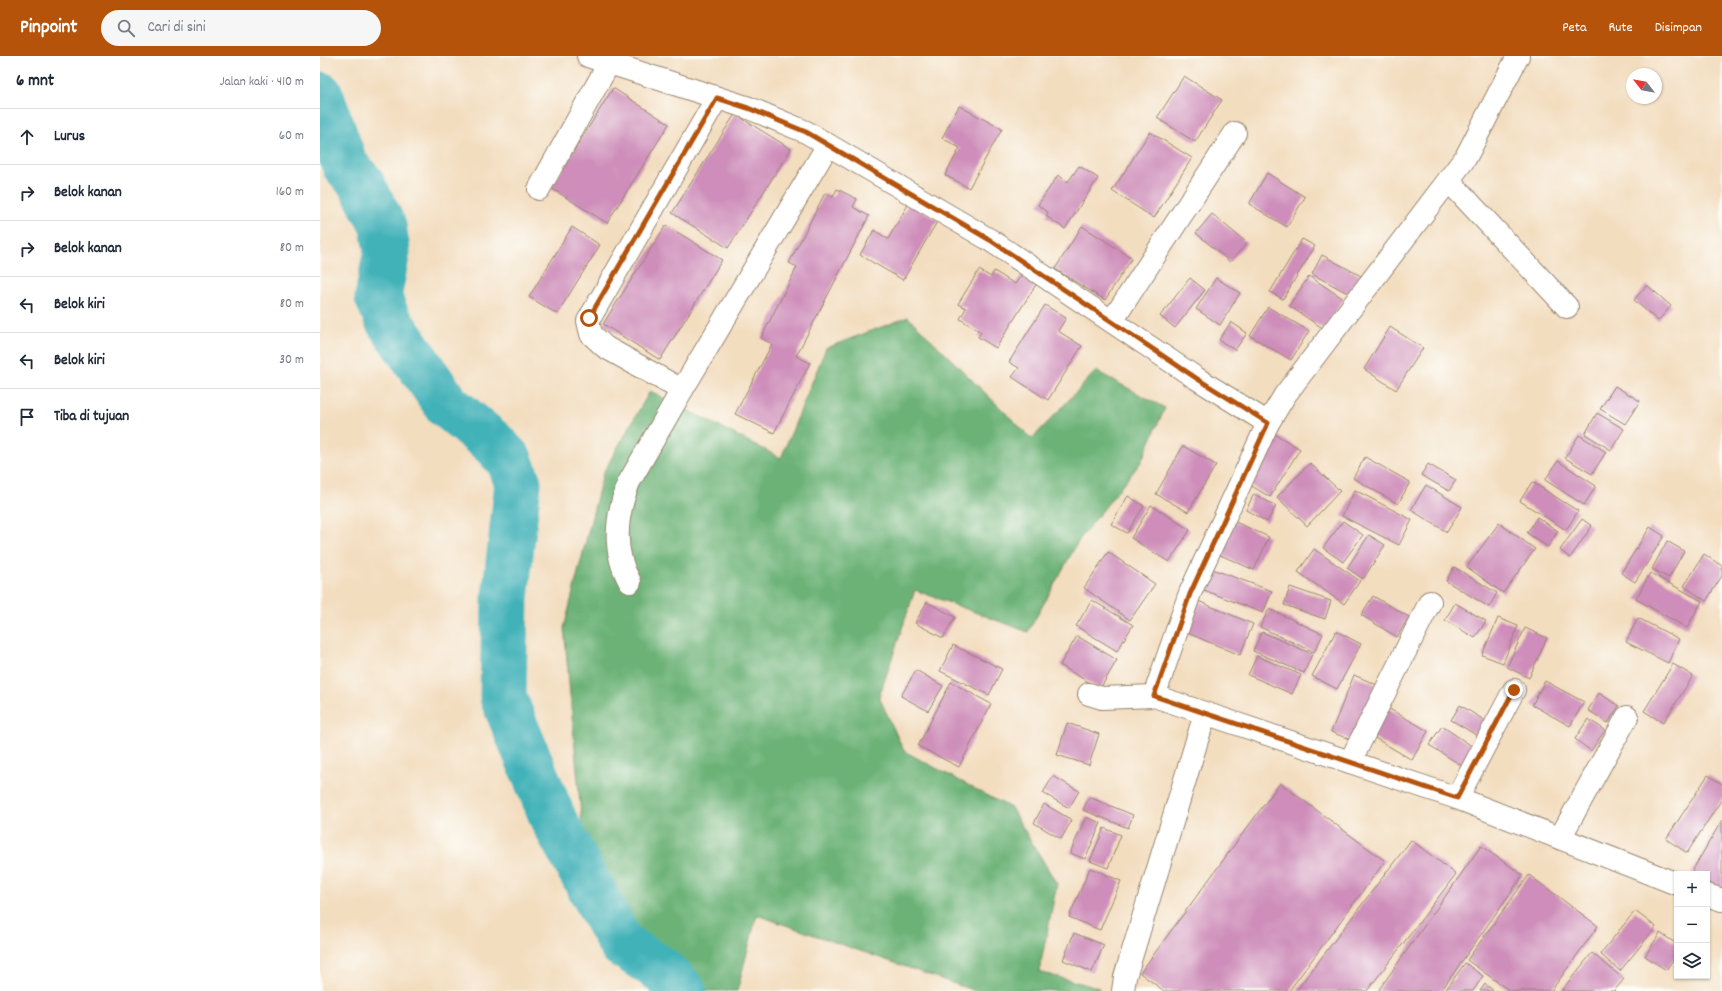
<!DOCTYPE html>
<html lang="id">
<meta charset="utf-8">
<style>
:root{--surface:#fff;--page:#f6f6f7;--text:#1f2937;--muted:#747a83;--line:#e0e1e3;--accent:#b45309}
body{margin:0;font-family:Dekko,sans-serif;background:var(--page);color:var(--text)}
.controls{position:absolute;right:12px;bottom:12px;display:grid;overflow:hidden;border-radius:0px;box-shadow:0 1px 3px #0004}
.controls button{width:36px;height:36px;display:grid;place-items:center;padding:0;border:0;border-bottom:1px solid var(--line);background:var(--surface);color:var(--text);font:20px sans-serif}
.compass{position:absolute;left:1306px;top:12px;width:36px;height:36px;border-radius:50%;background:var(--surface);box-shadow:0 1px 3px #0004;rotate:301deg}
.stop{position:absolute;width:12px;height:12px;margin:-9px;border:3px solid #b45309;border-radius:50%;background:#fff}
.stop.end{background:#b45309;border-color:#fff;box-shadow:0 1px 4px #0008}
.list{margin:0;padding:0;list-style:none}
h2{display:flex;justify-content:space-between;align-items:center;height:52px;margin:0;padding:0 16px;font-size:17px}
h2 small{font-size:13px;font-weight:400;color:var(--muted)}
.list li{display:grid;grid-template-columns:26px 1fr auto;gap:12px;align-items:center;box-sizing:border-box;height:56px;padding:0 16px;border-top:1px solid var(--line)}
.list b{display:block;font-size:15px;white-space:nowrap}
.list em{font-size:13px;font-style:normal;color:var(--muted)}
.icon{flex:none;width:22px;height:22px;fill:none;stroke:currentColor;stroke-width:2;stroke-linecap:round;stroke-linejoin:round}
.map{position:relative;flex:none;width:1402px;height:935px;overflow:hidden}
header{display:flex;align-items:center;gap:24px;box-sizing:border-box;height:56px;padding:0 20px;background:var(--accent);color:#fff}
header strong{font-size:19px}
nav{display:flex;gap:22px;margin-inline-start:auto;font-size:14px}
.search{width:280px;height:36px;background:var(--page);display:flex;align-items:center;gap:10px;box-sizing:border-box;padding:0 14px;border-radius:22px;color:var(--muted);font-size:15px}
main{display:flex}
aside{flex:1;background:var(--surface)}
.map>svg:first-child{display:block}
</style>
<header>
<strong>Pinpoint</strong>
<div class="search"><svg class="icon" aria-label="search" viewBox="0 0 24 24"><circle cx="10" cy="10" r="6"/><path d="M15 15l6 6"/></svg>Cari di sini</div>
<nav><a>Peta</a><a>Rute</a><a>Disimpan</a></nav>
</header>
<main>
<aside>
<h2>6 mnt<small>Jalan kaki · 410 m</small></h2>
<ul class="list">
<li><svg class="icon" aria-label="ahead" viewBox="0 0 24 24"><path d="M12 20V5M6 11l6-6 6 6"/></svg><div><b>Lurus</b></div><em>60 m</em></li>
<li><svg class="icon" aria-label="right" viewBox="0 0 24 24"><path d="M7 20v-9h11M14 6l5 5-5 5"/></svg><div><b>Belok kanan</b></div><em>160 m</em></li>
<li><svg class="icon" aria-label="right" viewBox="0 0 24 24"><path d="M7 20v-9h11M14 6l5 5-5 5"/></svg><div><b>Belok kanan</b></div><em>80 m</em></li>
<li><svg class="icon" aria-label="left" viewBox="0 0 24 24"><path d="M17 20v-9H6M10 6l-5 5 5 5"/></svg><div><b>Belok kiri</b></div><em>80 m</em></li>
<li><svg class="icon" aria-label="left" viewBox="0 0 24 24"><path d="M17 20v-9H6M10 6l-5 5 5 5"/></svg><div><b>Belok kiri</b></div><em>30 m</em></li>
<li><svg class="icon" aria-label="arrive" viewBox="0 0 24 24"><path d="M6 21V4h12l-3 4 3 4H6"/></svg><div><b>Tiba di tujuan</b></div></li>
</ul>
</aside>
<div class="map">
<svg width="1402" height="935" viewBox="0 0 1402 935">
<rect width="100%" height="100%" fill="#fdfcf7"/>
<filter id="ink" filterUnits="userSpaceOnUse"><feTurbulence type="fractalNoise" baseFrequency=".025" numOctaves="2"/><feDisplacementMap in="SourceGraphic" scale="8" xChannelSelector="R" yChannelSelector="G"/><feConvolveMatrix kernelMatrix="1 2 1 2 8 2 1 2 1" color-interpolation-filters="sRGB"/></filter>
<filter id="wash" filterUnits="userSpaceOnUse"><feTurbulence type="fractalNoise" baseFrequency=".012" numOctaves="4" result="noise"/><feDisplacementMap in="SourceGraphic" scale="16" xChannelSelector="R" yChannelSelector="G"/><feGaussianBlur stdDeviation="0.9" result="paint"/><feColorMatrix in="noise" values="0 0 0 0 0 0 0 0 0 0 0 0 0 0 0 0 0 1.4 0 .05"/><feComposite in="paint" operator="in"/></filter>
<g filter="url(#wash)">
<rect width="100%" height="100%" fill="#f3ddbf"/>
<path fill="#6cb277" stroke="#546e4a" d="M588 261 712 383 776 315 845 352 821 406 759 484 708 576 595 534 559 641 584 695 691 752 737 828 719 916 779 932 777 935H655L437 859 417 935H350L271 870 244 572 283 417 330 335 461 402 506 292Z"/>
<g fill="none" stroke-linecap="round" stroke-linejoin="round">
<path stroke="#42b2b9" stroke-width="47" d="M0 39 25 109 41 127 63 170 67 195 58 241 68 264 127 349 172 386 189 404 198 427 185 542 183 641 234 765 301 888 339 912 363 935"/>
</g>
<g id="blocks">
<g fill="#ce8dba">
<path d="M864 20 902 44 875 86 837 62Z"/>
<path d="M293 32 349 68 287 167 231 132Z"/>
<path d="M639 50 682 73 649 132 625 119 640 92 622 82Z"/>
<path d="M415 58 471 93 408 192 352 157Z"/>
<path d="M830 76 872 102 834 162 792 135Z"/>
<path d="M759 110 778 122 745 173 726 160 728 156 718 149 738 119 748 126Z"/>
<path d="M947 117 985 141 967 171 929 148Z"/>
<path d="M517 133 537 143 533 151 549 160 476 300 490 307 454 377 415 358 452 288 441 282 477 211 469 207 505 137 513 141Z"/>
<path d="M589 147 618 164 583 224 540 199 554 174 568 183Z"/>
<path d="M892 158 927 187 910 206 876 177Z"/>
<path d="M346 169 402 204 340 304 283 268Z"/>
<path d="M762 170 812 202 785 244 735 213Z"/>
<path d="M252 171 280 189 237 258 209 241Z"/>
<path d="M982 183 995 190 963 243 950 236Z"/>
<path d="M1002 199 1043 221 1033 240 992 218Z"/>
<path d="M659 214 671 221 674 215 695 228 702 218 717 227 676 292 658 281 661 276 640 263 646 252 638 248Z"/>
<path d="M989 220 1024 243 1004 273 969 250Z"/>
<path d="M870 222 885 234 855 272 840 260Z"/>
<path d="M896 222 920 237 900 269 876 253Z"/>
<path d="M1327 229 1351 250 1338 265 1314 244Z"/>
<path d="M725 249 746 262 738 275 762 290 728 344 692 321 699 312 689 306Z"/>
<path d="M948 251 989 275 971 304 930 280Z"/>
<path d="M911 266 927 277 915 294 899 284Z"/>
<path d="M1070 271 1103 292 1076 334 1044 313Z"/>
<path d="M1295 330 1320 345 1305 368 1280 353Z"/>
<path d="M1277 357 1304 373 1291 394 1265 378Z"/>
<path d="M955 378 980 393 950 441 925 426Z"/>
<path d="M1259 379 1286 396 1272 418 1245 402Z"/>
<path d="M863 390 896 409 868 456 836 438Z"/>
<path d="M1045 401 1090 426 1078 448 1033 422Z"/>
<path d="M1238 405 1276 430 1264 449 1225 424Z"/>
<path d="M990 407 1020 435 987 470 957 441Z"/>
<path d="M1108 408 1136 424 1129 435 1101 419Z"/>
<path d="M1212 426 1258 455 1246 474 1200 445Z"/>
<path d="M1106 429 1142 451 1127 476 1091 454Z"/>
<path d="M1035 434 1092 464 1079 489 1022 460Z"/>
<path d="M934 438 956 450 947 466 926 454Z"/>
<path d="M808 440 824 450 807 477 791 468Z"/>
<path d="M831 449 870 474 849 506 811 482Z"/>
<path d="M1217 461 1238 475 1228 491 1207 477Z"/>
<path d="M1262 463 1272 470 1250 502 1240 494Z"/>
<path d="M913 465 949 481 934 514 898 498Z"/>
<path d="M1023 465 1043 479 1023 506 1003 492Z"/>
<path d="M1179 467 1215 493 1183 537 1147 511Z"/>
<path d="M1330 471 1344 480 1315 526 1301 517Z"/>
<path d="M1049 479 1065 489 1043 523 1027 512Z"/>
<path d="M1347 485 1364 495 1349 522 1332 513Z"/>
<path d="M994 493 1040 525 1024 548 978 516Z"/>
<path d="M788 496 835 528 810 564 764 532Z"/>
<path d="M1384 498 1402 510V520L1386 545 1364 530Z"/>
<path d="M1134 511 1177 537 1169 551 1126 525Z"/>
<path d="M892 513 952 535 943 557 884 534Z"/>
<path d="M1330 517 1382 545 1367 572 1316 543Z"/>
<path d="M970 531 1011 545 1005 563 964 549Z"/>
<path d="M1053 540 1089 561 1077 581 1041 559Z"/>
<path d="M772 544 813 569 797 595 756 570Z"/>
<path d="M878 545 933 568 920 599 865 576Z"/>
<path d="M607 546 635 561 623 582 595 567Z"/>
<path d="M1135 547 1166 565 1155 582 1125 564Z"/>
<path d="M949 553 1003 578 994 596 940 571Z"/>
<path d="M1178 562 1198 570 1183 607 1162 599Z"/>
<path d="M1318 562 1359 583 1348 607 1306 586Z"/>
<path d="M1205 572 1227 582 1209 622 1187 611Z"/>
<path d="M1016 575 1041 588 1017 633 992 620Z"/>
<path d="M942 576 992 598 984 617 933 595Z"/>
<path d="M757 580 797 604 780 633 740 609Z"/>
<path d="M633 589 682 613 669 639 620 615Z"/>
<path d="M937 600 981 619 972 638 928 619Z"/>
<path d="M1353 608 1373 620 1343 667 1324 655Z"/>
<path d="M596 614 623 630 608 655 581 640Z"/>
<path d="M1034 619 1057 629 1034 685 1011 676Z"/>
<path d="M1225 625 1264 646 1250 670 1212 649Z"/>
<path d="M631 626 671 648 639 711 598 690Z"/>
<path d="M1279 637 1299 650 1288 667 1268 654Z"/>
<path d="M1140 649 1167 666 1158 680 1131 664Z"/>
<path d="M1066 651 1108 675 1092 704 1050 679Z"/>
<path d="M1268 663 1285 674 1271 695 1255 683Z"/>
<path d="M747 667 779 678 769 709 737 699Z"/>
<path d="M1122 670 1156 693 1144 711 1109 689Z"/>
<path d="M1388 719 1402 728V743L1367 797 1346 783Z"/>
<path d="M733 720 759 735 749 752 723 737Z"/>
<path d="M960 727 1065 805 969 935H844L820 917Z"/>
<path d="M769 741 813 759 808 772 763 754Z"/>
<path d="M724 748 752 764 741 783 714 767Z"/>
<path d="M766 761 781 767 765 803 750 797Z"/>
<path d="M1402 764V835L1387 826V818L1371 817Z"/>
<path d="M784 772 801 779 788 812 770 805Z"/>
<path d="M1091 784 1136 818 1047 935H976Z"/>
<path d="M1161 790 1203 819 1121 935H1058Z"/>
<path d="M770 812 801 825 780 874 749 861Z"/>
<path d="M1209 819 1278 870 1231 935H1190L1147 904Z"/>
<path d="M1315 855 1336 871 1300 915 1280 898Z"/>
<path d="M754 877 784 889 772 916 743 904Z"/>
<path d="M1340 877 1357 888V898L1346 914 1325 900Z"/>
<path d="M1272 897 1304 923 1294 935H1241Z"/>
<path d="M1145 907 1163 920 1153 935H1125Z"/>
<path d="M1165 928 1174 935H1160Z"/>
</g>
</g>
</g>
<g filter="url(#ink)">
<use href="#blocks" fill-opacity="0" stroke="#97846e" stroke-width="1"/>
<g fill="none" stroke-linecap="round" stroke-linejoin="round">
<g stroke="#97846e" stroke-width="24">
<g id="minor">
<path d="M268 0 429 52 486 76 670 184 876 322 948 367 870 537 834 640 1137 742 1357 828"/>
<path d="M1129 125 1247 251"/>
<path d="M219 133 289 7"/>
<path d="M792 265 915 77"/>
<path d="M362 334 508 89"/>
<path d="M948 367 965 339 1146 101 1198 0"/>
<path d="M310 526C292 495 296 459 309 426L362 334 285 291 271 278 268 265 397 42"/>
<path d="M769 638 782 642 834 640"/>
<path d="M1030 706 1110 546"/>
<path d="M1137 742 1194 634"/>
<path d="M1240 782 1307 661"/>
<path d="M1387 839 1402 844"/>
<path d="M803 935 805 921 885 658"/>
</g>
</g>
<use href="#minor" stroke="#fff" stroke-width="22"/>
</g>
</g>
<g fill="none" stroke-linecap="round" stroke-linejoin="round" filter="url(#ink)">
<path stroke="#b45309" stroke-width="5" d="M269 262 397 42 428 52 486 76 670 184 876 322 948 367 870 538 834 640 1137 742 1194 634"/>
</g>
</svg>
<div class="controls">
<button>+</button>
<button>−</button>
<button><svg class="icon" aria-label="layers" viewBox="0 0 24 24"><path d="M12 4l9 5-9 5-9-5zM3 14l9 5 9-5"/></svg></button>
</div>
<svg class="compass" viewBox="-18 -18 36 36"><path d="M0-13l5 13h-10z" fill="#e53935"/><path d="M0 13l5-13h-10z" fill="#747a83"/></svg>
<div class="stop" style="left:269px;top:262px"></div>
<div class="stop end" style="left:1194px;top:634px"></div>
</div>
</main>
